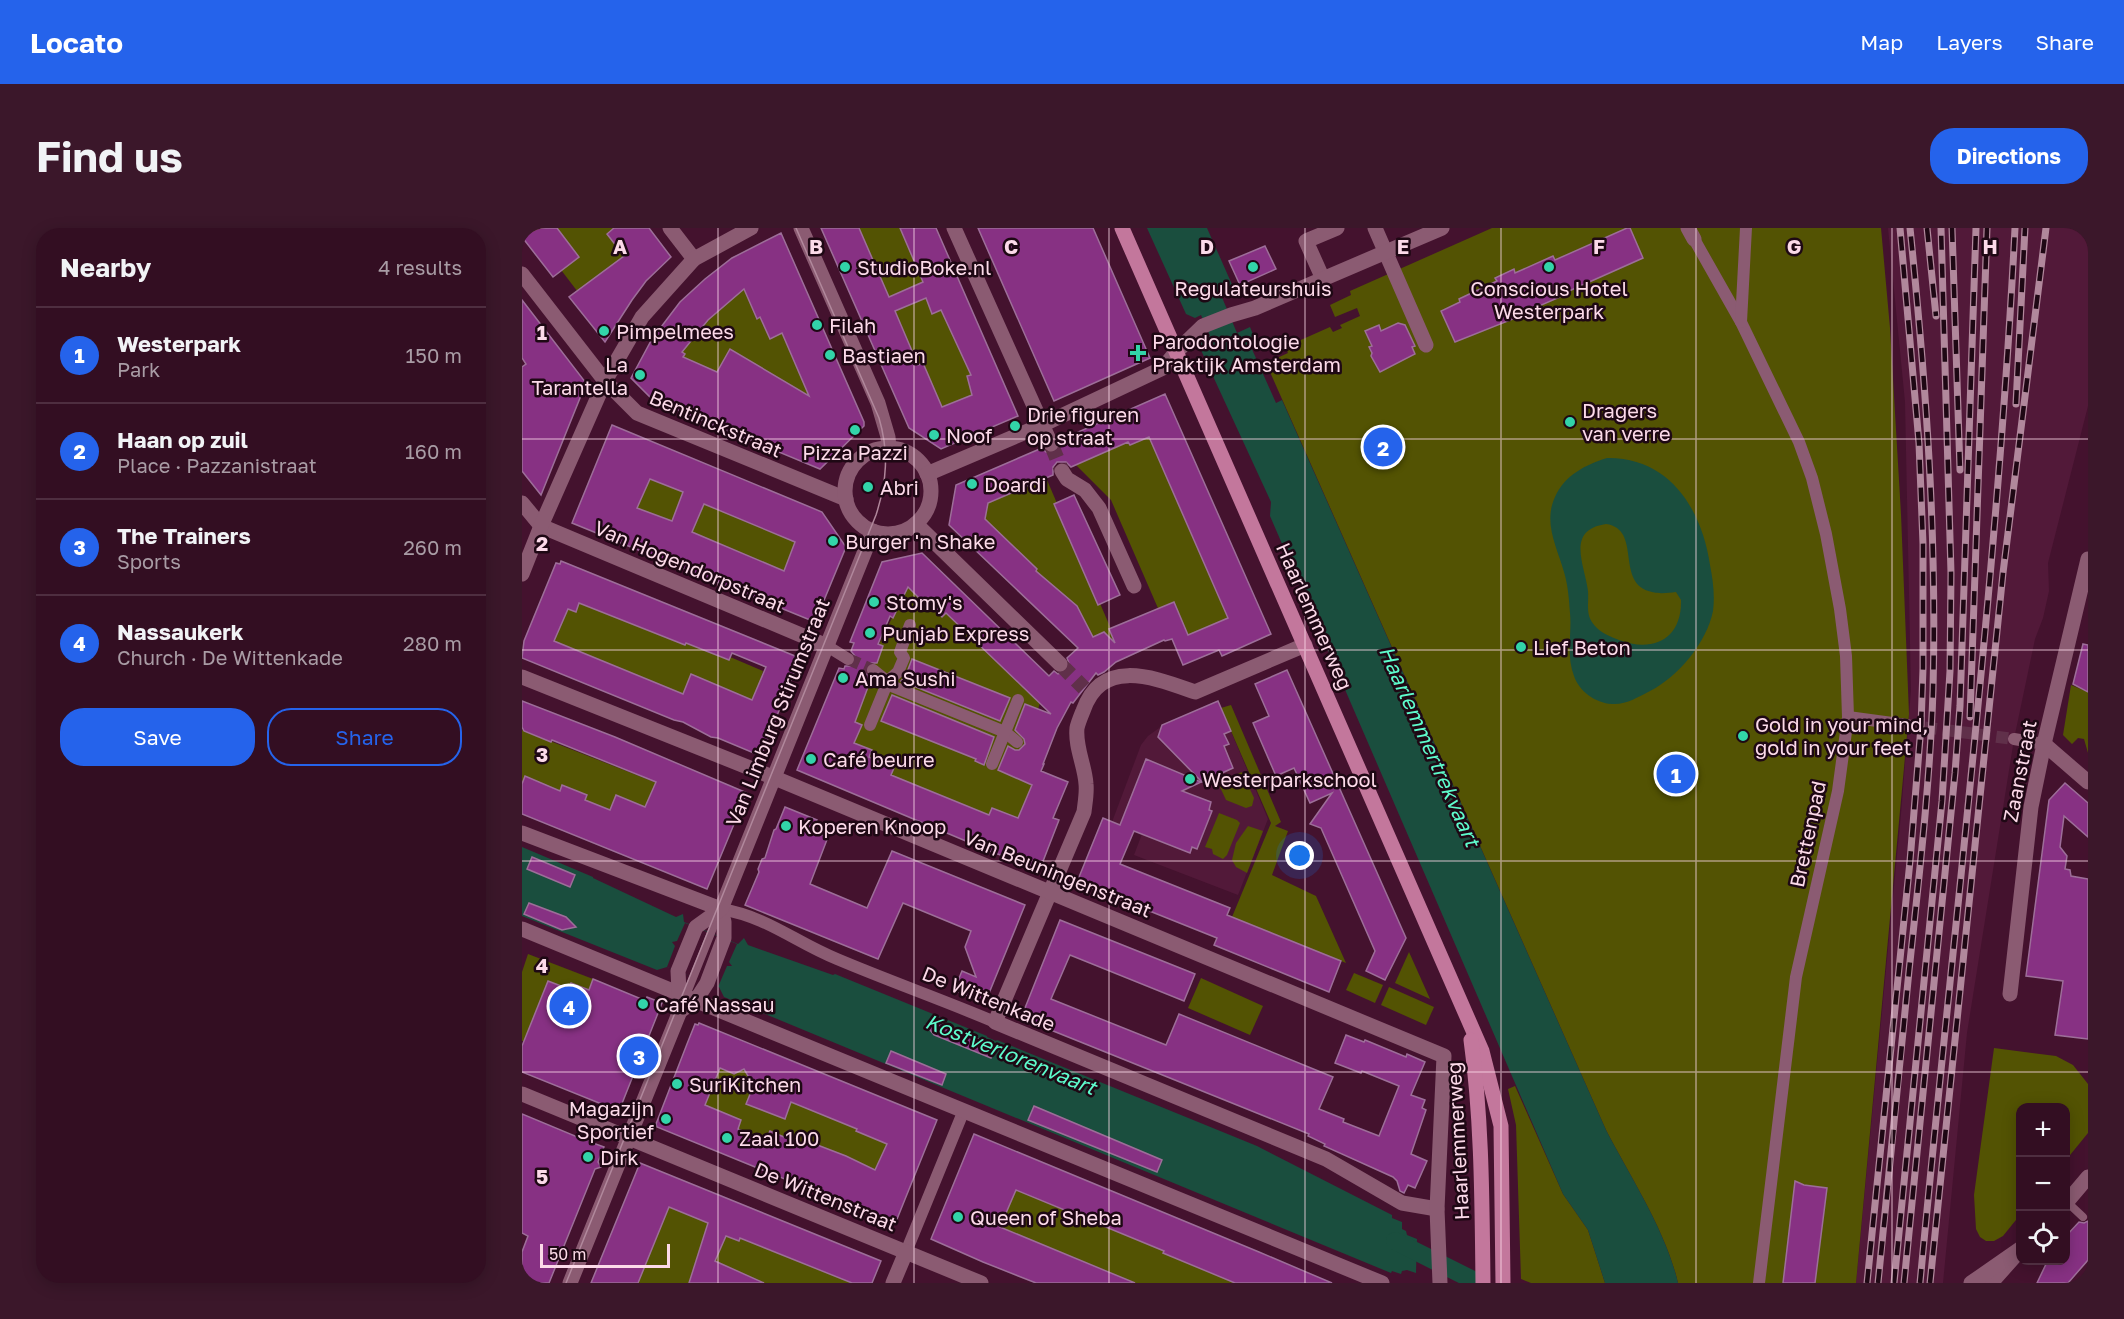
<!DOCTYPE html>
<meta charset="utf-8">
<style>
:root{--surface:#330e22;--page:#3b172a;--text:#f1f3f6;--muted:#a99ca5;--line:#4e2e40;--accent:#2563eb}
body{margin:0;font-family:"Golos Text",sans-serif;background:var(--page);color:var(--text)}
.controls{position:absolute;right:18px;bottom:18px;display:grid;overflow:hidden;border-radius:12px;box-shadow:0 3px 15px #0003}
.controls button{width:54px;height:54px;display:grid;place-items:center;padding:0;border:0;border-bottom:2px solid var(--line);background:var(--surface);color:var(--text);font:30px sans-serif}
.scale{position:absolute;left:18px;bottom:15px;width:130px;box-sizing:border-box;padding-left:6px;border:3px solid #fcdae9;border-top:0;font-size:16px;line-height:21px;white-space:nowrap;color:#fcdae9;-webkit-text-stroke:4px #1e0814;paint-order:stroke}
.you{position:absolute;left:778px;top:628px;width:21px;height:21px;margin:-15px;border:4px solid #fff;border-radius:50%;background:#1a73e8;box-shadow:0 0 0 9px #1a73e833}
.badge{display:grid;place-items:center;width:39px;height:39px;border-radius:50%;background:var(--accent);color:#fff;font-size:20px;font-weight:700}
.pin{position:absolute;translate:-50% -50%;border:3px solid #fff;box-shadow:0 2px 6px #0006}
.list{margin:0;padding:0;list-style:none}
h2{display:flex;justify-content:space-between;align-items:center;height:78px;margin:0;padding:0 24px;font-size:26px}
h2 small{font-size:20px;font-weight:400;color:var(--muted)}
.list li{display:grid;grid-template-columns:39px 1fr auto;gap:18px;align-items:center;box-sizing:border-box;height:96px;padding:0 24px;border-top:2px solid var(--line)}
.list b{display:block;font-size:22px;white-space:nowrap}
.list p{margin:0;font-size:20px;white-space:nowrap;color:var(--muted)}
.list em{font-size:20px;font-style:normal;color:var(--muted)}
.actions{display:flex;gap:12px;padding:18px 24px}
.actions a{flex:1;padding:14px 0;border:2px solid var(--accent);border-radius:24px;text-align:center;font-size:21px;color:var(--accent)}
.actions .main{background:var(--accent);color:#fff}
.icon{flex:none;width:33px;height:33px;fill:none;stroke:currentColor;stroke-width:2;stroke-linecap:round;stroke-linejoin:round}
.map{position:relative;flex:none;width:1566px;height:1055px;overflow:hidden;border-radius:24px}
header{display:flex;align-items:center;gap:36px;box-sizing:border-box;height:84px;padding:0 30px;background:var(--accent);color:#fff}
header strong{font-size:28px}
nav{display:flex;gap:33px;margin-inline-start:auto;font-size:21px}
.intro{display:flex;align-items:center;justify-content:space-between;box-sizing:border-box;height:144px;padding:0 36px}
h1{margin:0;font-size:42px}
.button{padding:15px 27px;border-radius:24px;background:var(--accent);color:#fff;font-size:21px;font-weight:700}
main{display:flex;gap:36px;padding:0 36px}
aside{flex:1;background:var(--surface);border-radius:24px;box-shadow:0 3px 15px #0003}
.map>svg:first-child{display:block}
</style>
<header>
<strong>Locato</strong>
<nav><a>Map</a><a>Layers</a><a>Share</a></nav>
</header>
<div class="intro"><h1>Find us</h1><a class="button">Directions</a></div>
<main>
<aside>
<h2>Nearby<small>4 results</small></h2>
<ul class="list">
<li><span class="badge">1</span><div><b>Westerpark</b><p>Park</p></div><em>150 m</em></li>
<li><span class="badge">2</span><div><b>Haan op zuil</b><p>Place · Pazzanistraat</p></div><em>160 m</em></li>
<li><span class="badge">3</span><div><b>The Trainers</b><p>Sports</p></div><em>260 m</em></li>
<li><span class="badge">4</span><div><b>Nassaukerk</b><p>Church · De Wittenkade</p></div><em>280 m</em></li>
</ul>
<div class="actions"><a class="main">Save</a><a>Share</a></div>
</aside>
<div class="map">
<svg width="1566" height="1055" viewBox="0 0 1566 1055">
<rect width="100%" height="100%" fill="#44122e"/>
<g fill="#521939">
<path d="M1366 0H1566V178L1526 335 1527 363 1521 390 1513 411 1492 511 1445 805 1421 1055H1334L1379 586 1389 462 1383 174Z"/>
<path d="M696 473 746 591 716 667 612 627 620 606 590 594 619 517 626 508 644 495Z"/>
</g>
<g fill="#535303">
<path d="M7 0H95L122 33 75 89Z"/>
<path d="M324 0H389L467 185 415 206Z"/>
<path d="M970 0H1359L1368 100 1379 286 1387 486 1334 1055H1156C1144 1003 1109 950 1084 902L744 135 766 125 763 119 808 99 811 104 820 100 818 97 838 88 835 80 813 89 808 77 829 67 828 63Z"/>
<path d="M245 30 319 195 126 151Z"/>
<path d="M634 199 724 406 668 428 642 394 589 272 550 233Z"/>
<path d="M94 225 303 310 281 371 68 283Z"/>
<path d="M522 245 595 415 571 423 443 293 447 270Z"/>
<path d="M390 349 520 469 495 544 527 567 511 622 301 531Z"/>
<path d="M37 356 241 443 223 505 10 425Z"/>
<path d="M1549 457 1566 464V525L1562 511 1556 510 1550 516 1541 507Z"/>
<path d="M709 477 759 594 753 598 766 603 750 647 794 668 824 735 710 689 749 595 699 480Z"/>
<path d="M0 502 196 579 175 646 0 574Z"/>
<path d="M720 544 732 570 730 578 724 580 704 572 697 557 700 553Z"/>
<path d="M697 585 715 592 718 595 705 627 701 631 691 626 690 621 683 619Z"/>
<path d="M726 598 741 603 725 645 714 639 710 632 714 615Z"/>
<path d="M887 724 908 771 873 755Z"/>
<path d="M6 726 71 751 64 772 2 813H0V744Z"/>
<path d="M832 745 861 757 853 775 824 762Z"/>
<path d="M679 750 741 778 728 807 666 780Z"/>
<path d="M867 759 912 779 904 797 859 777Z"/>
<path d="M174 818 382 906 358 971 150 888Z"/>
<path d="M1472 820 1534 828 1551 837 1566 856V905L1544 932V880H1498V987L1481 1008 1472 1013H1464L1458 1009 1454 1001 1452 967Z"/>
<path d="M993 858 1041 966 1066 1002 1083 1055H1009L999 1051 994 897 986 861Z"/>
<path d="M464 938 739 1055H546L436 1008Z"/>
<path d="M123 966 333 1046 329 1055H87Z"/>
</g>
<g fill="#1a4e3e" fill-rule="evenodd">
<path d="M625 0H685L712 61 699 67 715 105 728 99 735 116 729 119 754 175 760 172 1084 902C1109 950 1144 1003 1156 1055H1083L1066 1002 1041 966 748 288 749 274 678 120 681 109 688 108 679 87 673 90 664 86Z"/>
<path d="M1085 230C1148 229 1180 282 1188 337 1191 352 1193 368 1191 383 1185 414 1156 449 1128 463 1116 469 1104 477 1090 476 1073 475 1057 463 1052 448 1044 428 1050 405 1048 385 1047 371 1046 357 1042 344 1035 319 1021 295 1033 269 1043 247 1063 237 1085 230ZM1084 296C1121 301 1092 356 1130 364 1137 366 1146 365 1154 364L1159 372C1160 411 1131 425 1097 412 1089 409 1079 405 1073 398 1063 387 1067 377 1066 363 1063 337 1043 302 1084 296Z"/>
<path d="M0 619 71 649V650L154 689 161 686 162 694 216 716 222 710 226 717 311 747 313 746 465 808V809L474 813 475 812 735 918 870 987V990L880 994V1001L884 1003 885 1007 895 1011 894 1045 885 1042 880 1043 879 1046 870 1043 869 1045 202 769 197 759 145 739 135 742 0 688Z"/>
</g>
<path fill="#44122e" d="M163 695 215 716 207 734 210 738H205L196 759 145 739 153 718 150 714 155 713Z"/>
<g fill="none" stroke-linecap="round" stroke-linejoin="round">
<path stroke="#1a4e3e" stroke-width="18" d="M873 1013 957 1055"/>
</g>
<g fill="#873183" stroke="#9d6e99" stroke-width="1.5" fill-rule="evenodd">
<path d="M0 0H35L57 29 31 49 0 9Z"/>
<path d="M92 0H127L149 29 124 53 110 72 83 114 47 69 102 28 85 6Z"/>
<path d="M299 0H337L367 69 401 54 378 0H414L496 188 419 221 387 200ZM404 70 410 86 419 82 449 147 445 148 450 167 420 179 401 135 396 137 373 83Z"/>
<path d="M456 0H571L628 130 532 173Z"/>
<path d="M1105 0H1108L1121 30 1047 63V65L1010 81 1011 83 933 114 919 83 938 74 937 71 975 53 973 50 992 41 993 45 1031 28 1033 32Z"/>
<path d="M259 5 342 194V198L298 241 131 172 109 150 130 111 158 74 183 51 210 30ZM222 61 235 91 238 89 248 111 260 105 287 168 208 121 195 144 161 129 163 126 160 124 186 92Z"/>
<path d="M743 18 754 41 718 57 707 33Z"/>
<path d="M0 72 64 155 19 267 0 243V139L4 136 0 130Z"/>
<path d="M876 95 883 97 893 118 890 119 893 126 858 144 849 128 850 125 847 119 850 118 843 103 857 97 859 103Z"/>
<path d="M643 166 749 406 700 428 697 422 661 437 650 411 643 413 642 412 594 434 582 444 576 447 574 445 551 475 549 474 535 500 521 536H522L519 543 546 554 531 590 537 592 518 641 470 624 275 542 317 440 322 441 323 438H329L333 435V428L329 423 332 415 328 414 360 334 400 325 527 448 532 443 536 446 545 443 548 438 545 430 556 420 427 297 434 257 520 220 524 224 532 225 537 221 538 212ZM627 209 706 390 666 407 652 374 587 401 593 415 582 404 571 409 555 378 514 343 515 341 463 291 466 275 531 247V239L535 234H544L549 239 606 214 608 217ZM386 359 406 379 409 377 420 389 424 385 529 486 503 476 493 502 502 511 503 516 497 522H493L486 518 476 542 510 557 496 590 470 580 467 587 369 547 372 540 347 529 350 522 332 515 340 497 333 494 349 451 344 445 343 440 348 435H355L361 418 356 416 368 388 371 390Z"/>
<path d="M90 197 300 284 324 319 293 394 50 295ZM128 251 161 264 150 293 115 280ZM182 276 273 314 262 343 170 304Z"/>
<path d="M552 267 598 367 576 377 532 276Z"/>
<path d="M39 333 278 430 239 528 196 510 189 509 161 494 152 492 0 430 2 413 34 335 38 336ZM57 375 163 417 164 415 207 432 210 425 244 439 230 472 169 446 161 466 32 413 46 381 54 384Z"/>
<path d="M1561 416 1566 417V464L1551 456Z"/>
<path d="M390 431 488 470 478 493 379 453 384 447Z"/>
<path d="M765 442 884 710 863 752 844 743 853 723 799 600 788 596 810 565 788 575 772 540 754 548 731 495 747 488 733 456Z"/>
<path d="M370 467 472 509 462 537 453 533 454 531 359 493Z"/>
<path d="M0 473 93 509 225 565 185 661 0 586V556L3 548 38 563 40 557 65 567 63 572 88 582 94 567 123 579 134 554 30 512 29 514 2 503 0 499Z"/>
<path d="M696 473 709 503 702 506 707 516 702 518 711 540 680 554 636 509 640 497Z"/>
<path d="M624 531 679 554 660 563 689 574 687 582 690 583 675 621 670 619 668 625 612 603 598 636 708 680 705 687 819 733 807 764 692 717 695 710 555 654 581 590 598 597Z"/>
<path d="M1543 555 1566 575V609L1542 588 1538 619 1545 628 1543 641 1548 642 1549 648 1566 651V811L1533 807 1541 753 1504 748 1527 572Z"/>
<path d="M263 579 295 592 290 603 306 609 288 656 345 680 370 623 503 677 463 775 432 762 440 743 454 749 443 719 449 703 381 675 356 731 223 677 237 644 236 641 240 631 243 630 252 602 254 601Z"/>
<path d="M10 629 53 647 48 659 5 641Z"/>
<path d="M7 675 44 689 54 699 40 702 2 686Z"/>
<path d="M538 692 673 746 662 773 548 727 529 771 644 817 657 786 811 849 797 881 822 891 821 894 857 908 877 858 840 843 839 845 813 835 824 807 842 814 843 812 884 829 885 826 903 834 889 867 903 872 900 880 904 882 889 926 905 933 893 960 886 957 882 965 878 963 875 953 871 949 802 918 803 916 786 908 787 906 499 790Z"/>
<path d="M71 751 124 773 125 769 140 775 97 883 0 844V818L26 753 47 761 49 755 67 762Z"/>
<path d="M417 794 474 819 469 830 412 807 404 797Z"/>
<path d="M177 795 415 892 373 996 135 899 134 896 165 816 173 796 176 797ZM198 840 212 846 222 841 229 853 233 854 224 876 263 891 269 874 335 901 334 903 365 916 353 942 324 928 285 913 283 918 248 903 243 913 216 901 219 892 183 877Z"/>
<path d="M369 823 424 846 420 857 364 835Z"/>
<path d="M512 878 640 932 635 944 506 892Z"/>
<path d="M0 886 60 911 65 908 68 914 82 919 76 934 79 939 73 941 27 1055H0V1024L6 1008 0 1005Z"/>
<path d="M452 906 737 1024 810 1055H713L641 1025 642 1023 494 962 478 999 613 1055H514L461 1034 409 1011Z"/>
<path d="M118 935 359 1033 350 1055H330L218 1010 217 1013 204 1008 193 1033 242 1055H167L186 995 147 979 116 1055H69Z"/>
<path d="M1273 953 1282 957 1305 960 1293 1055H1261Z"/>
<path d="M1566 993V1032L1546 1055H1515L1526 1032H1544V1008L1557 994 1562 995Z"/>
</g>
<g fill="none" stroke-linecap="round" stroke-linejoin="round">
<g stroke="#60304a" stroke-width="12" stroke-dasharray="12 6" stroke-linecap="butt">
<path d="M326 431 351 442"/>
<path d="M1385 497 1492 511"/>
</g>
<g stroke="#60304a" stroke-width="15" stroke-dasharray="15 8" stroke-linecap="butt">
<path d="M529 216 540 243"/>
<path d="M538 436 562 460"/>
</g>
<g stroke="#8b5b72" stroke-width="8">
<path d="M163 770 197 685"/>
<path d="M1545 974 1561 989"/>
</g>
<g stroke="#8b5b72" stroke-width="12">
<path d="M1172 11 1219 94 1277 214 1290 250 1304 306 1318 381 1324 428 1326 489 1316 563 1274 749 1237 1055"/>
<path d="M1219 94 1224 0"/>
<path d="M305 418 326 431"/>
<path d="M351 442 372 459 483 504 495 514"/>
<path d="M1326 489 1385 497"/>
<path d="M348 497 366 453 376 444 382 430 378 424 388 397"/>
<path d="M1492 511 1522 516"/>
<path d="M470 536 496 472"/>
<path d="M199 681C246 689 273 714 315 731 367 753 421 772 473 794"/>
<path d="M384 1024 442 882"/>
</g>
<g stroke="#8b5b72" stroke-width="15">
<path d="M148 0 172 31"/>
<path d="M279 0 356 175 366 209 367 220"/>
<path d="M432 0 529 216"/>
<path d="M853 0 904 117"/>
<path d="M1166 0 1172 11"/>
<path d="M0 46 83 153 115 185 324 271"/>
<path d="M801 51 784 13 815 0"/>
<path d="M654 124 681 98 709 87 733 80 920 0"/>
<path d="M540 243 545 251 563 262 577 280 612 358"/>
<path d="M0 275 19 298 305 418"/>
<path d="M394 296 538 436"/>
<path d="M0 346 19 298 83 153 120 89 172 31 229 0"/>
<path d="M783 417 673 464C633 450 580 428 561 483 559 488 556 495 555 500 553 519 563 538 564 556 565 565 563 575 562 584L473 794 804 931 880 975 915 981"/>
<path d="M0 449 248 548 922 828 915 981 918 1055"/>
<path d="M1522 516 1566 554"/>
<path d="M0 605 199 681"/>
<path d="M0 701 860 1055"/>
<path d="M1488 766 1509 579 1522 516 1566 331"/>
<path d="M0 866 459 1055"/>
<path d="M371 1055 384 1024"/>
<path d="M1469 1055 1493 1028"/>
</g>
<g stroke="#8b5b72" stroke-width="15">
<circle cx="366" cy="263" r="43"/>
<path d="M405 246 520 197 641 140 654 124"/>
<path d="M158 783 174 772 185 755 202 710V694L199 681"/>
<path d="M1544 975 1566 949"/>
<path d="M48 1055 158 783 156 743 174 699 199 681 351 303"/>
<path d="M1449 1055 1498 1021"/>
</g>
<g stroke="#c3779c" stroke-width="15">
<path d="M600 0 960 823 979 898 981 1055"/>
<path d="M949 812C960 892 960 974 961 1055"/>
</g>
<path stroke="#b1889c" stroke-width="1.5" d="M44 1055 354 287C365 253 367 224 357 190L274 0"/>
<g stroke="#b1889c" stroke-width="7">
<g id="rail">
<path d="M1405 0 1414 88"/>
<path d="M1430 0 1438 242"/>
<path d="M1494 176 1503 0"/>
<path d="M1448 489 1465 0"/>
<path d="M1345 1055 1388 633 1399 498 1401 440V316L1397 215 1378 0"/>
<path d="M1356 1055C1367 951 1377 847 1387 743 1397 649 1408 556 1411 462 1415 305 1404 156 1388 0"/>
<path d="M1372 1055 1420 573 1428 443 1429 345 1419 0"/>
<path d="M1382 1055 1433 545 1438 478 1454 0"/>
<path d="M1398 1055C1431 703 1475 353 1493 0"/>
<path d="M1408 1055 1481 345 1524 0"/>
</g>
</g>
<use href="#rail" stroke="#1e0814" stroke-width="4.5" stroke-dasharray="14" stroke-linecap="butt"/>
</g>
<path fill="none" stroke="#fcdae9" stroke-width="1.5" stroke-opacity="0.55" d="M196 0V1055M392 0V1055M587 0V1055M783 0V1055M979 0V1055M1174 0V1055M1370 0V1055M0 211H1566M0 422H1566M0 633H1566M0 844H1566"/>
<g fill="#32d4a9" stroke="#1e0814" stroke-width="2">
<circle cx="323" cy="39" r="6"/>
<circle cx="731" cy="39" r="6"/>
<circle cx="1027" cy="39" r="6"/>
<circle cx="295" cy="97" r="6"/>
<circle cx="82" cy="103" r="6"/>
<path d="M613 116h6v6h6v6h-6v6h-6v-6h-6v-6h6z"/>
<circle cx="308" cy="127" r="6"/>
<circle cx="118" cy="147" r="6"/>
<circle cx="1048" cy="194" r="6"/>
<circle cx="493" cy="198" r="6"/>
<circle cx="333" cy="202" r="6"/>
<circle cx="412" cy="207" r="6"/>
<circle cx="450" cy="256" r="6"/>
<circle cx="346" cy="259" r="6"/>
<circle cx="311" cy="313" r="6"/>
<circle cx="352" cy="374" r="6"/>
<circle cx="348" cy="405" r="6"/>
<circle cx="999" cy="419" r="6"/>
<circle cx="321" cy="450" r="6"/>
<circle cx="1221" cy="508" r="6"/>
<circle cx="289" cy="531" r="6"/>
<circle cx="668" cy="551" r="6"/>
<circle cx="264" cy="598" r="6"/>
<circle cx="121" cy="776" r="6"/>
<circle cx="155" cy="856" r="6"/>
<circle cx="144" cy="891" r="6"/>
<circle cx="205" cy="910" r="6"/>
<circle cx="66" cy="929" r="6"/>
<circle cx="436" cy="989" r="6"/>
</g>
<g text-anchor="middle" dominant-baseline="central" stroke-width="5" stroke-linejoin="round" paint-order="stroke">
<g font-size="20" fill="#fcdae9" stroke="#1e0814" text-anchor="start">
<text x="335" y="39">StudioBoke.nl</text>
<text x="731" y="60" text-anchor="middle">Regulateurshuis</text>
<text x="1027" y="60" text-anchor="middle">Conscious Hotel<tspan x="1027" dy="23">Westerpark</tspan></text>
<text x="307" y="97">Filah</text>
<text x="94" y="103">Pimpelmees</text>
<text x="630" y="113">Parodontologie<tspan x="630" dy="23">Praktijk Amsterdam</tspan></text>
<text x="320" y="127">Bastiaen</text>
<text x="106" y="136" text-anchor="end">La<tspan x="106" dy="23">Tarantella</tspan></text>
<text x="1060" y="182">Dragers<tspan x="1060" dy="23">van verre</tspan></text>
<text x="505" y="186">Drie figuren<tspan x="505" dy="23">op straat</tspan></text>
<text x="424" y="207">Noof</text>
<text x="333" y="224" text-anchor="middle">Pizza Pazzi</text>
<text x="462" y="256">Doardi</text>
<text x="358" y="259">Abri</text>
<text x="323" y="313">Burger 'n Shake</text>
<text x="364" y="374">Stomy's</text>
<text x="360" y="405">Punjab Express</text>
<text x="1011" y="419">Lief Beton</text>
<text x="333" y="450">Ama Sushi</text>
<text x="1233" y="496">Gold in your mind,<tspan x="1233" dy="23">gold in your feet</tspan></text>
<text x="301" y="531">Café beurre</text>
<text x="680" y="551">Westerparkschool</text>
<text x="276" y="598">Koperen Knoop</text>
<text x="133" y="776">Café Nassau</text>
<text x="167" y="856">SuriKitchen</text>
<text x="132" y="880" text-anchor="end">Magazijn<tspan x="132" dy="23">Sportief</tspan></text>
<text x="217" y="910">Zaal 100</text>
<text x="78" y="929">Dirk</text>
<text x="448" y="989">Queen of Sheba</text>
</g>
<g font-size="20" fill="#fcdae9" stroke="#1e0814">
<text transform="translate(194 195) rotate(23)">Bentinckstraat</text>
<text transform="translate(168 338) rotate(23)">Van Hogendorpstraat</text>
<text transform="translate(793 388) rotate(66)">Haarlemmerweg</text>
<text transform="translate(255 484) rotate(-68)">Van Limburg Stirumstraat</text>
<text transform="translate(1497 543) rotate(-79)">Zaanstraat</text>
<text transform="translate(1285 606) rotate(-78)">Brettenpad</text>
<text transform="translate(536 645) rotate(22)">Van Beuningenstraat</text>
<text transform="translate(467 770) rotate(22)">De Wittenkade</text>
<text transform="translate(935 913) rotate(-93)">Haarlemmerweg</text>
<text transform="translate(304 968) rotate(22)">De Wittenstraat</text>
</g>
<g font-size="21" font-style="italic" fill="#5efbcc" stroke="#1e0814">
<text transform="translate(908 518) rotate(66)">Haarlemmertrekvaart</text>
<text transform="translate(489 826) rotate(22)">Kostverlorenvaart</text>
</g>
</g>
<g font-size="20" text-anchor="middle" font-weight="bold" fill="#fcdae9" stroke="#1e0814" stroke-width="5" stroke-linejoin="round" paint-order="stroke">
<text x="98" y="26">A</text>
<text x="294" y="26">B</text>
<text x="489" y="26">C</text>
<text x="685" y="26">D</text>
<text x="881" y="26">E</text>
<text x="1077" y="26">F</text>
<text x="1272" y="26">G</text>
<text x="1468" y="26">H</text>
<text x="20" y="112">1</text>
<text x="20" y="323">2</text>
<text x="20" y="534">3</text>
<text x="20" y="745">4</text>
<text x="20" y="956">5</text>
</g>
</svg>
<div class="controls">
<button>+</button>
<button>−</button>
<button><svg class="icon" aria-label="locate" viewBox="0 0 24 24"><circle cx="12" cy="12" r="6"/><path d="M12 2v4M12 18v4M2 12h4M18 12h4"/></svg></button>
</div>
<div class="scale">50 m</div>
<div class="you"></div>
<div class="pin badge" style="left:1154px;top:546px">1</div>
<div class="pin badge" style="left:861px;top:219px">2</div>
<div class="pin badge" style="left:117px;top:828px">3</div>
<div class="pin badge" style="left:47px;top:778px">4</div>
</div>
</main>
